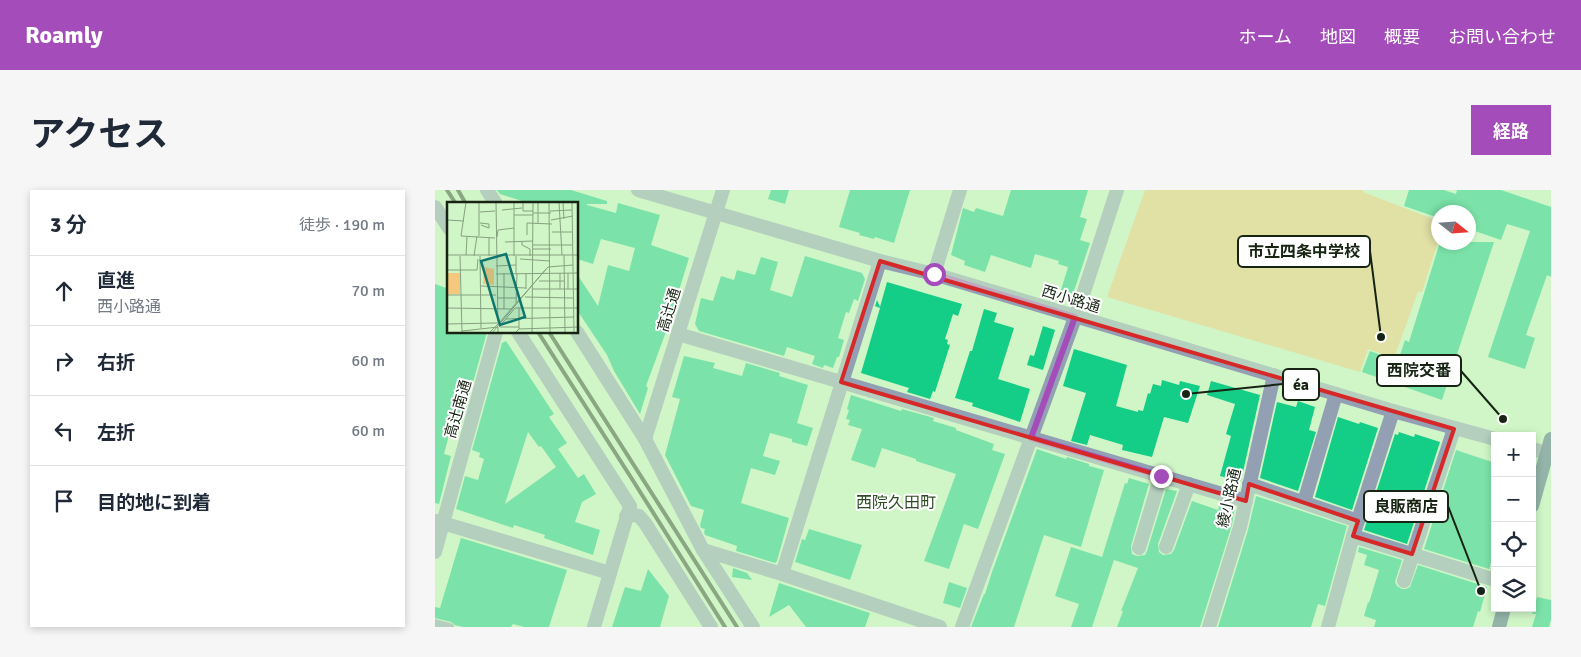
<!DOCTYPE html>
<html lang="ja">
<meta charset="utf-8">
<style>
:root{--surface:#fff;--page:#f6f6f7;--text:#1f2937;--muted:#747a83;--line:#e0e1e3;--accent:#a44dba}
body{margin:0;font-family:Signika,"Noto Sans JP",sans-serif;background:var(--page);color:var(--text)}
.controls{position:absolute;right:15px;bottom:15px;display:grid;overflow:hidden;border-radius:0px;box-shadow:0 2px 8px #0003}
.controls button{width:45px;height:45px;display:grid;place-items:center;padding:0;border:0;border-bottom:1px solid var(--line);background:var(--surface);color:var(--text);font:25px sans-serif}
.compass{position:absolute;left:996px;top:15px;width:45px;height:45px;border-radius:50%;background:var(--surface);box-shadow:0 2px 8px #0003;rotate:107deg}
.stop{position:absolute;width:15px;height:15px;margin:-11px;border:4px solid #a44dba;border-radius:50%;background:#fff}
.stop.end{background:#a44dba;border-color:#fff;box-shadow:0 1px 5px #0008}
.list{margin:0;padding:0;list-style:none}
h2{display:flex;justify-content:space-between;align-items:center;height:65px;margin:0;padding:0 20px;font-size:21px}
h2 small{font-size:16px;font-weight:400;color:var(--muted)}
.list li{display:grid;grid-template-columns:32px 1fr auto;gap:15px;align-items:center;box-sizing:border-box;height:70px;padding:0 20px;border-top:1px solid var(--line)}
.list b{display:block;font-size:19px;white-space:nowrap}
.list p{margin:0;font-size:16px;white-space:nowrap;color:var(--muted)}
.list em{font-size:16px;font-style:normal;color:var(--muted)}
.icon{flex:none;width:28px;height:28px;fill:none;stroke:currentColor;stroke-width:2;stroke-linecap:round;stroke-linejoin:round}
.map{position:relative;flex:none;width:1116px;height:437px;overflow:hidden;border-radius:0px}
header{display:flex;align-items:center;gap:30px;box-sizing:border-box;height:70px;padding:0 25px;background:var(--accent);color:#fff}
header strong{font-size:24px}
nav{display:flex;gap:28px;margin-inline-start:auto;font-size:18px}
.intro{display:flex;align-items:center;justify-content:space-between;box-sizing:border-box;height:120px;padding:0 30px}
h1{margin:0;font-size:35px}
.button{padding:12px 22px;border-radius:0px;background:var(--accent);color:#fff;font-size:18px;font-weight:700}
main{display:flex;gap:30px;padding:0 30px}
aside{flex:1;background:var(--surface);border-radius:0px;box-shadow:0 2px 8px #0003}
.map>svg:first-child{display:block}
</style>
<header>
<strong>Roamly</strong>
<nav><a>ホーム</a><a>地図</a><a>概要</a><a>お問い合わせ</a></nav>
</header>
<div class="intro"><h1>アクセス</h1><a class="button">経路</a></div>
<main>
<aside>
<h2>3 分<small>徒歩 · 190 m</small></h2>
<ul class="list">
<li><svg class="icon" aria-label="ahead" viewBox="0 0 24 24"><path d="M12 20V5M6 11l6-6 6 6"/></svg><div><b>直進</b><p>西小路通</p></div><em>70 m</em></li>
<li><svg class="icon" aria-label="right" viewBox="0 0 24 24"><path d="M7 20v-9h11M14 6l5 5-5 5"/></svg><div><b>右折</b></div><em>60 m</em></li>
<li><svg class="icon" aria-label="left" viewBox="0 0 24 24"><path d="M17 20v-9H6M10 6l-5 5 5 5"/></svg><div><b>左折</b></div><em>60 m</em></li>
<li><svg class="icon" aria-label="arrive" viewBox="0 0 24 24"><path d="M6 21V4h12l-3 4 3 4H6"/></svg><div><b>目的地に到着</b></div></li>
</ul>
</aside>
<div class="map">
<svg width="1116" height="437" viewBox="0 0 1116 437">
<rect width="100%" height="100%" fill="#d0f5c7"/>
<path fill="#f5c87f" d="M710 0H928V2L1003 31V52L987 102H983L959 168 933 159 925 182 672 107Z"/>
<g fill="#14cd86" fill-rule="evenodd">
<path d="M62 0H136L172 11V14H152V15L181 23 183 13 225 25 216 55 254 68 232 139 211 196 213 198 205 224 179 181 172 165 142 120V84L163 116 173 75 194 81 200 58 166 49 158 74 142 69V14H96L65 4Z"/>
<path d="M336 0H354L350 14 333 9Z"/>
<path d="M415 0H475L459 53 440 47 439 49 424 45 425 43 404 37Z"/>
<path d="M576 0H653L645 27 652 29 645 50 655 53 638 104 626 100 633 77 623 74 624 71 600 64 596 78 556 65 550 82 529 75 530 71 516 65 528 18 539 22 541 18 568 26Z"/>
<path d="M974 0H1009L1021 4 1022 0H1066L1116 17V87L1112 85 1091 145 1100 148 1090 179 1053 167 1095 41 1072 34 1066 50 1034 39V22H1004V28L969 16Z"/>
<path d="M1005 52H1059L1007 210 927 182 935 161 963 171 970 150 974 152Z"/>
<path d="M370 66 427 83 430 89 423 111 419 109 414 123 411 122 403 148 409 150 404 167H402L398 178 389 175 388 178 377 174 380 166 352 157 349 166 264 141 260 134 266 108 278 111 286 86 299 90 302 80 320 85 326 67 343 72 335 100 357 107Z"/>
<path d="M452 92 527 114 523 126 518 124 510 149 513 150 512 154 515 155 500 202 498 201 495 209 472 202 474 198 426 183 445 118 440 116 442 110 445 117Z"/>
<path d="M0 94 14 99V142H52L26 236 17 234 9 264 16 266 4 314 0 313Z"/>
<path d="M549 119 562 123 559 132 579 138 563 189 595 199 585 232 537 216 538 213 520 208 535 161H537Z"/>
<path d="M608 136 620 140 608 180 592 175 595 165 599 166Z"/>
<path d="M71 151 119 224 114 227 132 253 123 259 143 288 149 284 161 304 147 312 140 332 165 340 158 365 109 348 110 345 79 335 78 338 21 319 30 286 43 290 49 269 44 267 45 263 37 260 67 153ZM93 242 104 257 106 256 121 277 70 314Z"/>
<path d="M639 159 692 175 681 216 703 222V220L708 221 713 203 715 204 718 194 726 196 727 190 744 195 745 191 765 196 753 233 729 227 717 267 687 260 688 255 655 245 652 255 636 251 651 203 628 196Z"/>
<path d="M249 166 280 173 278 178 307 186 311 173 345 183 344 186 373 195 362 233 378 238 372 256 357 252V249L335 243 328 266 345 271 340 285 316 278 306 313 354 328 342 371 340 373 301 361 302 356 270 345 269 342 270 339 266 338 265 335 269 320 256 316 230 265 245 209 237 207Z"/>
<path d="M776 191 825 205 806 291 785 286 796 246 791 244 800 214 772 205Z"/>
<path d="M416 205 466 221 467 219 499 228 498 231 521 238V240L559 254 557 260 570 264 543 339 529 334 514 379 489 371 521 284 481 271V269L447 258 440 278 416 270 427 239 413 235 415 230 411 229 414 220 412 219Z"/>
<path d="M863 211 880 217 874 240 881 242 863 301 825 288 842 212 861 217Z"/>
<path d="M903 227 924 234 925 232 943 238 917 320 880 307Z"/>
<path d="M964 242 979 247 980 244 1005 252 972 354 929 340 960 244 963 245Z"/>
<path d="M602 259 631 269 632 267 654 274V276L669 280 646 357 609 345 579 437H536L549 404H550L557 382Z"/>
<path d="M1021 260 1060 273V360L1054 379 989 359Z"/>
<path d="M694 288 714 294 696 356 697 364 702 366 710 365 712 361 731 299 742 301 723 354 724 362 728 365 736 364 739 360 757 311 783 320 785 312 800 317 797 335 765 437H682L688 421H686L703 378 679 370 657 437H636L644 414 620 406 636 357 667 367 690 293 692 294Z"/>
<path d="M821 306 912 336 890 416 883 414 876 437H783L813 340Z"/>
<path d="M374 339 427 355 415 390 360 372 367 349 370 350Z"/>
<path d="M26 348 132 380 114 437H89L78 434 76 437H28L20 435 16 432 0 428V417L5 418Z"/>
<path d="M924 357 967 370 960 392 962 396 967 399H971L975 397 983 375 1052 397 1045 422 1043 421 1038 437H939L941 430 929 426 933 412 934 413 944 380 929 375 932 365 923 362Z"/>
<path d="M298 378 312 383 317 390 297 387Z"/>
<path d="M213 379 234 406 225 437H177L190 397 206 401Z"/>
<path d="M514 392 532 398 525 418 508 413Z"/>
<path d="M344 393 435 423 430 437H371L354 415 334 427Z"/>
<path d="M1102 407 1116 410V430L1114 437H1097L1101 424H1097Z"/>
</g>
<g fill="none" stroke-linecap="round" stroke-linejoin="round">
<path stroke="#939fb3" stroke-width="8" d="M0 433 15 437"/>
<g stroke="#939fb3" stroke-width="14">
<path d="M52 0 61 14"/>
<path d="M499 84 525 0"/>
<path d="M142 142 210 249 268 360 318 437"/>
<path d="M243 144 811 311"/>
<path d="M814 294 923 331"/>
<path d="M869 312 901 204"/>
<path d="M191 326 198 325 204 326 210 333 276 437"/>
<path d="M1 331 175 383"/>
<path d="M918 346 1060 390"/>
<path d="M731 357 754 294"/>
<path d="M704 358 726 286"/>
<path d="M268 360 347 384 505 437"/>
<path d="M0 362 61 142"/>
<path d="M347 384 445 71"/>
<path d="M969 391 1019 239"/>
<path d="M527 437 645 114 682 0"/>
<path d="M774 437 805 337 839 185"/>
<path d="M893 437 918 346 958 221"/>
</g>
<g stroke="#939fb3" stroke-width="14">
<path d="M203 0 445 71 499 84 958 221 1060 249"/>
<path d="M0 17 14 38"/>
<path d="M83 142 195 316 159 437"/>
<path d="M210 249 288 0"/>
<path d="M1097 259 1116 264"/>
</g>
<g stroke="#4c6285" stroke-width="14">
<path d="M1097 316 1116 249"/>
<path d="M1064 437 1069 418"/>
</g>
<g stroke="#354631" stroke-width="4">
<path d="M12 0 21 14"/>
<path d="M23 0 31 14"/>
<path d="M103 142 197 289 290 437"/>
<path d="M114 142 302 437"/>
</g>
</g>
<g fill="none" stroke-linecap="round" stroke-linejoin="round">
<path stroke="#a44dba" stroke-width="6" d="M499 84 640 127 596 248 726 286"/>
</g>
<path d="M0 0H1116V437H0ZM445 71 1019 239 977 364 918 346 923 331 814 294 811 311 406 192Z" fill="#d0f5c7" fill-opacity=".55" fill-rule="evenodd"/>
<path fill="none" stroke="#d62828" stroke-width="4" stroke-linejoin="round" d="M445 71 1019 239 977 364 918 346 923 331 814 294 811 311 406 192Z"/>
<g text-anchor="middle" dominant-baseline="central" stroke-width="4" stroke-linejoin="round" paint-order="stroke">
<g font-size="15" fill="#172413" stroke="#fff">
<text transform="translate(636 109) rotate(17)">西小路通</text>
<text transform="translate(234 120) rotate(-73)">高辻通</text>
<text transform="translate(23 219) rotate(-74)">高辻南通</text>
<text transform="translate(794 308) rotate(-77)">綾小路通</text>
</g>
<g font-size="16" fill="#2e4d26" stroke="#fff">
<text x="461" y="313">西院久田町</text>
</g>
</g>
<g transform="translate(12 12)">
<rect width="131" height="131" fill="#d0f5c7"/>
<path d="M37 65 47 67V83L36 82ZM0 71H13V92H0Z" fill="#f5c87f"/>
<path fill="none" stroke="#86a17f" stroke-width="1" d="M19 0 14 34 48 36M76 0V9H86M102 0 103 131M103 0H132M112 0 115 53M125 0 127 131M116 1 117 17M55 8 75 6M103 9 125 8M33 10 48 9M86 11H104M67 13H86M0 18 17 19M104 18 126 14M33 21 42 22V26L34 23M91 21V0M105 30H125M80 33V21L105 22M32 34V0M50 35 51 28 67 26M75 39V43L83 47V54M58 40 86 39M86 43H125M86 47H104M0 53H132M19 53 20 35M117 53 118 131M13 54 15 131M27 54 30 34M33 54 34 126M42 54V36M67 54V0M69 54V71M73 57 103 59M49 64 69 63M0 68H30L31 57M57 71V107M113 71V87M49 72 132 71M92 79H117M34 84 79 86M79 87V71M85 87H132M121 87V71M0 93H49M78 95 126 96M50 96H69M69 101 70 71M0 106 64 107M72 106V127M59 117 127 115M0 122 50 121M51 122 101 65 126 63M52 125 68 106H132M53 125H72M15 129 51 125V131M42 131 51 122 49 0M45 131 99 67M68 131 72 127 132 125M85 131 86 0"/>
<path fill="#0f766e" fill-opacity="0.15" stroke="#0f766e" stroke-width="2.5" d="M59 52 78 115 53 123 34 59Z"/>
<rect width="131" height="131" fill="none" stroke="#172413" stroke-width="2.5"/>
</g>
<path fill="none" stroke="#172413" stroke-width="2" d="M946 147L935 61M1068 229L1026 181M751 204L848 194M1046 401L1013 316"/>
<g fill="#172413" stroke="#fff" stroke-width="2">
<circle cx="946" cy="147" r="5"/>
<circle cx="1068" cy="229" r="5"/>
<circle cx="751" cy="204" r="5"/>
<circle cx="1046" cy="401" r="5"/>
</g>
<g fill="#fff" stroke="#172413" stroke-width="2">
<rect x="803" y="46" width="132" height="31" rx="5"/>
<rect x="942" y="165" width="84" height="31" rx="5"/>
<rect x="848" y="179" width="36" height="31" rx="5"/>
<rect x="929" y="301" width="84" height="31" rx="5"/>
</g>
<g font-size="16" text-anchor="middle" font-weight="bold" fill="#172413">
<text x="869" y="67">市立四条中学校</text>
<text x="984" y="186">西院交番</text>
<text x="866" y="200">éa</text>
<text x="971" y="322">良販商店</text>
</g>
</svg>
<div class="controls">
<button>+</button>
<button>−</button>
<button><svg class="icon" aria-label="locate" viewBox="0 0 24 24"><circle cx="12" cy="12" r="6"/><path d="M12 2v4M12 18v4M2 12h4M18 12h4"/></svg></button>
<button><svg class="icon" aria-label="layers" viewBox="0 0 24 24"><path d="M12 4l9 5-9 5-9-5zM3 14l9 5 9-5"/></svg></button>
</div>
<svg class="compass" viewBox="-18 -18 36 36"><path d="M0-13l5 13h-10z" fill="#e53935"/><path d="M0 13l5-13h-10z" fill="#747a83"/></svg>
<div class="stop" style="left:499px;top:84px"></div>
<div class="stop end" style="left:726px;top:286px"></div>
</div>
</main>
